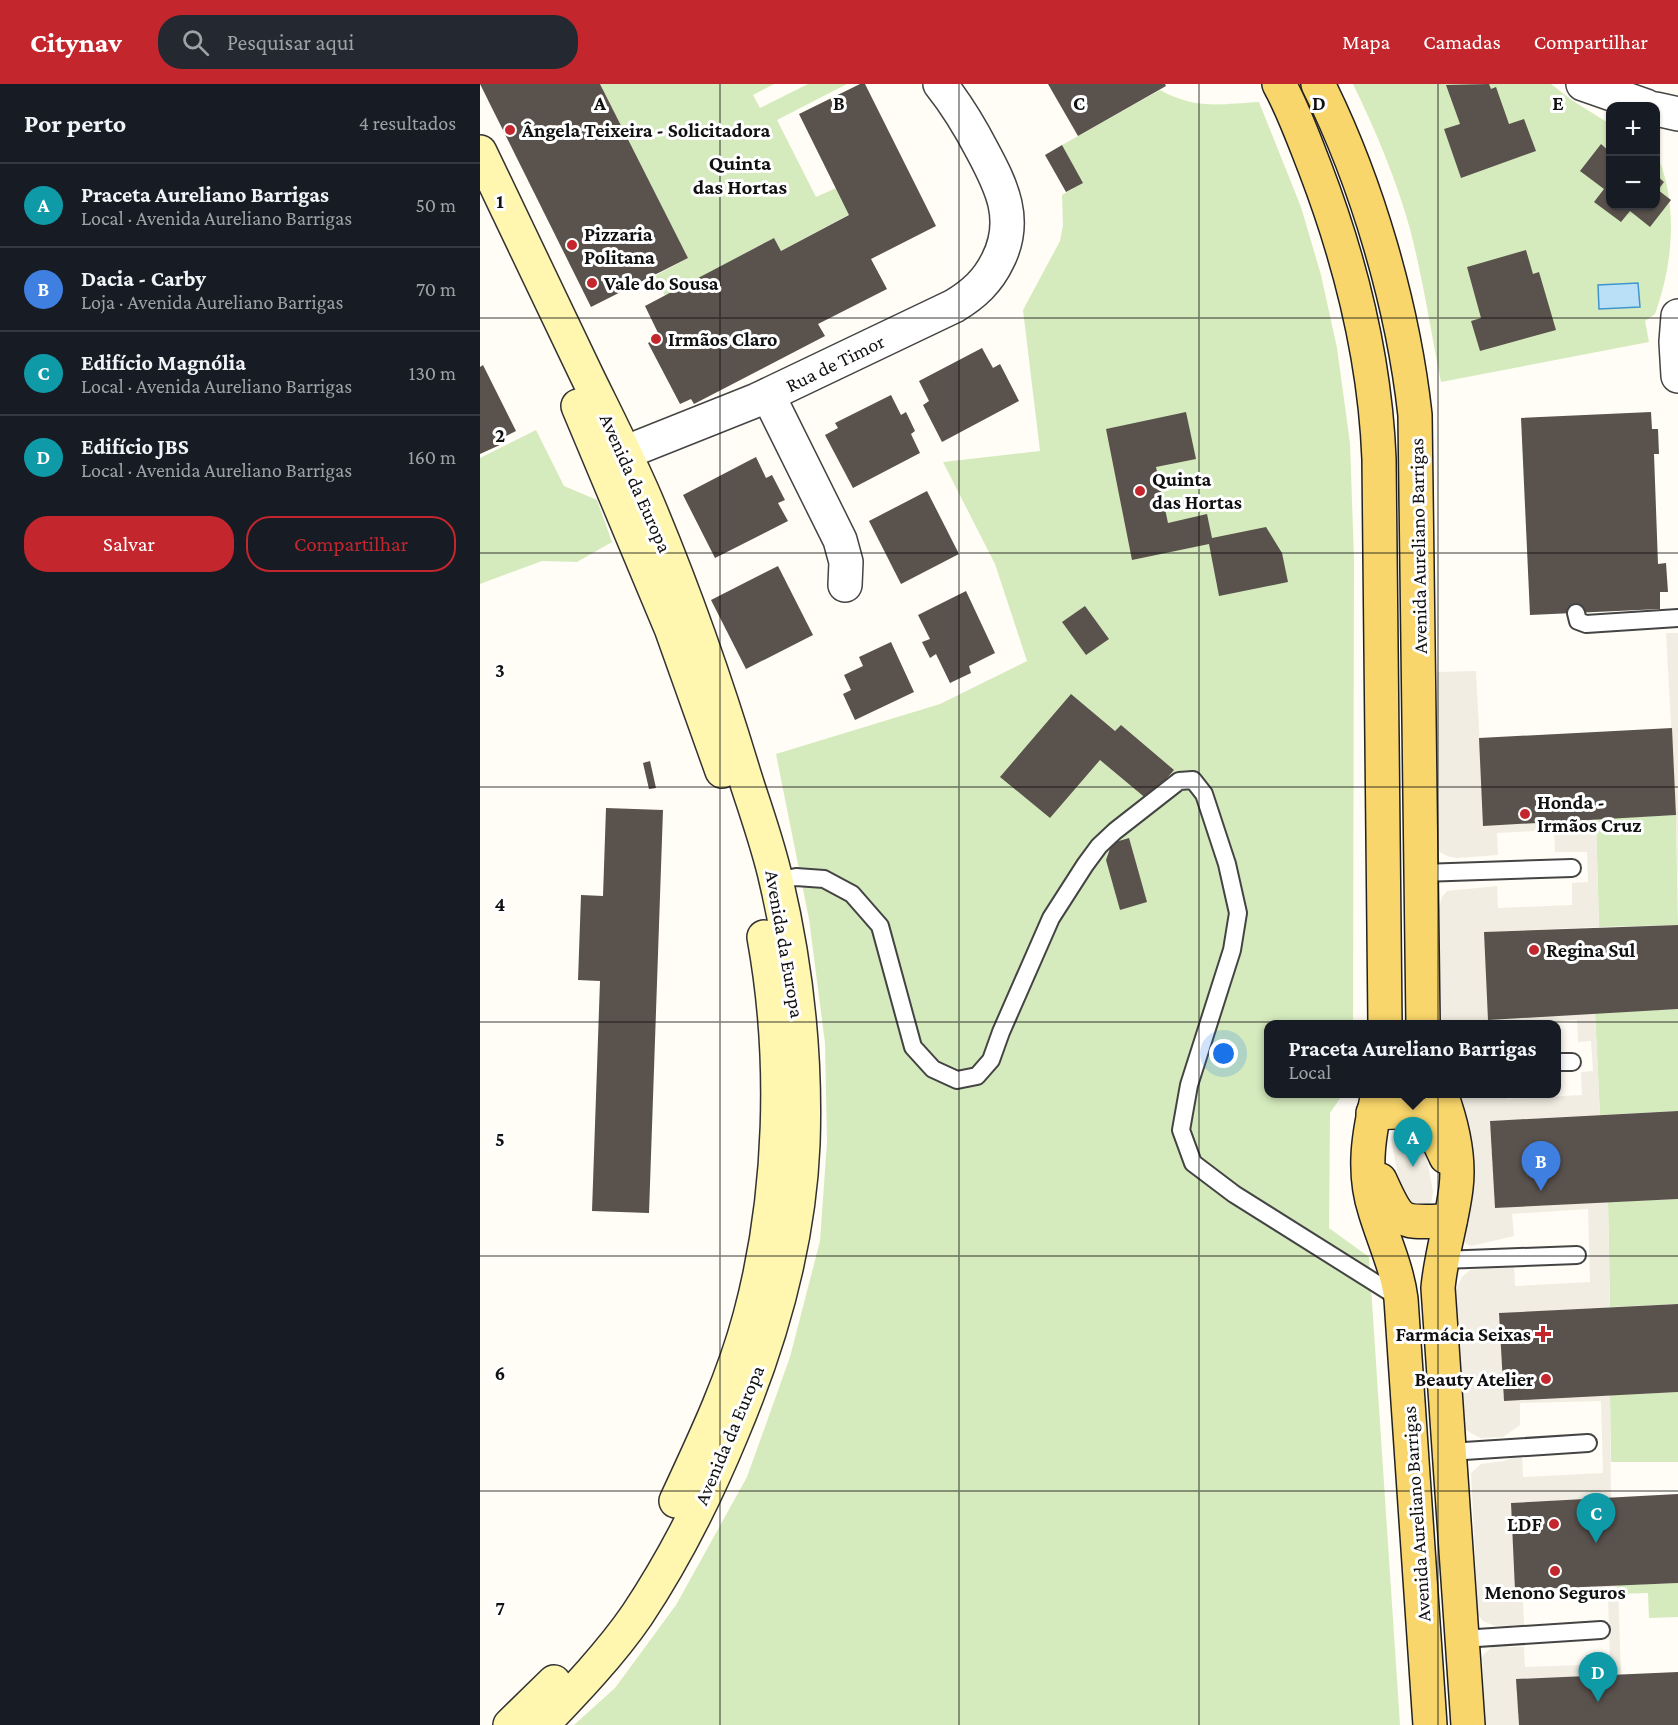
<!DOCTYPE html>
<html lang="pt">
<meta charset="utf-8">
<style>
:root{--surface:#171b24;--page:#242831;--text:#f1f3f6;--muted:#9ea1a6;--line:#363941;--accent:#c4262e}
body{margin:0;font-family:"Crimson Pro",serif;background:var(--page);color:var(--text)}
.controls{position:absolute;right:18px;top:18px;display:grid;overflow:hidden;border-radius:12px;box-shadow:0 2px 4px #0004}
.controls button{width:54px;height:54px;display:grid;place-items:center;padding:0;border:0;border-bottom:2px solid var(--line);background:var(--surface);color:var(--text);font:30px sans-serif}
.you{position:absolute;left:744px;top:970px;width:21px;height:21px;margin:-15px;border:4px solid #fff;border-radius:50%;background:#1a73e8;box-shadow:0 0 0 9px #1a73e833}
.badge{display:grid;place-items:center;width:39px;height:39px;border-radius:50%;background:var(--accent);color:#fff;font-size:20px;font-weight:700}
.pin{position:absolute;translate:-50% -50px;filter:drop-shadow(0 2px 3px #0008)}
.pin::after{content:'';position:absolute;top:32px;width:21px;height:18px;background:inherit;clip-path:polygon(0 0,100% 0,50% 100%)}
.popup{position:absolute;left:784px;top:936px;width:297px;height:78px;box-sizing:border-box;display:grid;place-content:center;border-radius:12px;background:var(--surface);filter:drop-shadow(0 2px 4px #0005);font-size:20px;white-space:nowrap;color:var(--muted)}
.popup b{font-size:22px;color:var(--text)}
.popup::after{content:'';position:absolute;left:50%;top:100%;margin-left:-12px;border:12px solid transparent;border-top-color:var(--surface)}
.list{margin:0;padding:0;list-style:none}
h2{display:flex;justify-content:space-between;align-items:center;height:78px;margin:0;padding:0 24px;font-size:26px}
h2 small{font-size:20px;font-weight:400;color:var(--muted)}
.list li{display:grid;grid-template-columns:39px 1fr auto;gap:18px;align-items:center;box-sizing:border-box;height:84px;padding:0 24px;border-top:2px solid var(--line)}
.list b{display:block;font-size:22px;white-space:nowrap}
.list p{margin:0;font-size:20px;white-space:nowrap;color:var(--muted)}
.list em{font-size:20px;font-style:normal;color:var(--muted)}
.actions{display:flex;gap:12px;padding:18px 24px}
.actions a{flex:1;padding:14px 0;border:2px solid var(--accent);border-radius:24px;text-align:center;font-size:21px;color:var(--accent)}
.actions .main{background:var(--accent);color:#fff}
.icon{flex:none;width:33px;height:33px;fill:none;stroke:currentColor;stroke-width:2;stroke-linecap:round;stroke-linejoin:round}
.map{position:relative;flex:none;width:1198px;height:1641px;overflow:hidden}
header{display:flex;align-items:center;gap:36px;box-sizing:border-box;height:84px;padding:0 30px;background:var(--accent);color:#fff}
header strong{font-size:28px}
nav{display:flex;gap:33px;margin-inline-start:auto;font-size:21px}
.search{width:420px;height:54px;background:var(--page);display:flex;align-items:center;gap:15px;box-sizing:border-box;padding:0 21px;border-radius:24px;color:var(--muted);font-size:22px}
main{display:flex}
aside{flex:1;background:var(--surface)}
.map>svg:first-child{display:block}
</style>
<header>
<strong>Citynav</strong>
<div class="search"><svg class="icon" aria-label="search" viewBox="0 0 24 24"><circle cx="10" cy="10" r="6"/><path d="M15 15l6 6"/></svg>Pesquisar aqui</div>
<nav><a>Mapa</a><a>Camadas</a><a>Compartilhar</a></nav>
</header>
<main>
<aside>
<h2>Por perto<small>4 resultados</small></h2>
<ul class="list">
<li><span class="badge" style="background:#0f9aa8">A</span><div><b>Praceta Aureliano Barrigas</b><p>Local · Avenida Aureliano Barrigas</p></div><em>50 m</em></li>
<li><span class="badge" style="background:#3f7fe0">B</span><div><b>Dacia - Carby</b><p>Loja · Avenida Aureliano Barrigas</p></div><em>70 m</em></li>
<li><span class="badge" style="background:#0f9aa8">C</span><div><b>Edifício Magnólia</b><p>Local · Avenida Aureliano Barrigas</p></div><em>130 m</em></li>
<li><span class="badge" style="background:#0f9aa8">D</span><div><b>Edifício JBS</b><p>Local · Avenida Aureliano Barrigas</p></div><em>160 m</em></li>
</ul>
<div class="actions"><a class="main">Salvar</a><a>Compartilhar</a></div>
</aside>
<div class="map">
<svg width="1198" height="1641" viewBox="0 0 1198 1641">
<rect width="100%" height="100%" fill="#fffdf5"/>
<g fill="#d5ebbd">
<path d="M120 0H294L273 11 280 24 328 0H367L297 36 336 113 356 104 370 130 301 167 294 154 185 212 175 192 208 174Z"/>
<path d="M873 0H1071L1093 17 1130 40V122H1176V69C1198 115 1194 178 1175 230L1165 237 1169 258 961 298C951 248 943 195 930 145 916 95 896 47 873 0Z"/>
<path d="M680 6C716 26 740 20 779 18L821 123 841 191 857 264 870 359 874 476 873 940H789V1010H863L850 1029 849 1144 889 1173 920 1641H94L135 1604 196 1521 267 1393 310 1273 340 1157 347 1058 345 959 329 835 296 670 460 620 547 577 515 480 463 378 560 367 543 226 580 157 583 141 582 111 602 99 582 61Z"/>
<path d="M56 346 84 402 117 416 132 458 97 478 62 477 0 500V374Z"/>
<path d="M1196 731 1198 841 1119 843 1116 735Z"/>
<path d="M1198 925V1027L1120 1031 1115 929Z"/>
<path d="M1198 1115V1220L1130 1223 1128 1118Z"/>
<path d="M1198 1308V1378H1131L1130 1311Z"/>
<path d="M1198 1499V1533L1169 1534 1168 1509 1138 1510V1501Z"/>
</g>
<g fill="#f1ede2">
<path d="M1186 549H1198V813L1196 731Z"/>
<path d="M996 587 1004 741 1116 735 1119 843 1004 848 1115 929 1120 1031 1010 1037 1015 1124 1128 1118 1130 1223 1019 1230 1024 1316 1130 1311 1131 1414 1031 1419 1036 1506 1138 1501 1141 1591 1037 1595 1039 1641H1005L1002 1573 1005 1569 1012 1563H1044L1045 1583 1130 1580 1128 1511 1043 1514 1044 1541 1015 1542 1003 1537 998 1531 991 1389 1001 1380 1024 1377 1042 1370 1043 1393 1123 1389 1121 1317 1040 1319V1341L1023 1353 1000 1354 986 1346 983 1336 975 1208 982 1193 990 1186 1034 1181 1035 1202 1110 1198 1108 1125 1032 1130 1034 1152 991 1162 984 1159 990 1054 980 1010H1027V1015L1102 1011 1101 988 1113 987 1111 957 1098 958 1097 936 1024 940H961L959 824 962 813 967 807 1017 802 1018 824 1092 821V799L1108 798 1107 768H1075L1074 746 1017 749 1018 771 976 774 967 772 960 768 958 764 957 588Z"/>
<path d="M916 1039 942 1048 953 1108 951 1119 938 1126 922 1113 911 1054 913 1042Z"/>
</g>
<path fill="#b9e0f7" stroke="#3f96cf" stroke-width="1.5" d="M1158 199 1160 223 1119 225 1118 201Z"/>
<g fill="#5a524d">
<path d="M0 0H120L208 174 111 223Z"/>
<path d="M380 0H385L456 142 391 175 407 205 338 240 345 252 214 320 211 315 200 320 168 259 180 253 165 222 294 154 301 167 369 131 319 30Z"/>
<path d="M568 0H685L686 2 598 52Z"/>
<path d="M1009 0 1011 5 1016 3 1029 40 1044 35 1056 67 981 94 964 45 980 40 966 1Z"/>
<path d="M1121 60 1130 68V122H1176V91L1184 98 1178 106 1191 116 1170 143 1150 127 1141 138 1114 118 1124 105 1100 87Z"/>
<path d="M582 61 603 99 586 108 565 71Z"/>
<path d="M1046 166 1053 190 1059 188 1076 246 1000 267 991 237 1001 234 987 183Z"/>
<path d="M502 264 513 284 520 280 539 317 462 358 443 321 449 317 439 297Z"/>
<path d="M3 281 36 347 20 355 22 360 0 370V283Z"/>
<path d="M411 311 421 331 426 328 435 347 431 350 440 369 373 404 345 351 358 344 355 339Z"/>
<path d="M706 328 716 375 676 383 688 439 727 430 732 454 786 443 802 469 808 498 739 512 729 460 652 476 626 345Z"/>
<path d="M1171 328 1172 345H1178L1179 370H1174L1178 480 1186 479 1188 508H1180V525L1050 531 1041 334Z"/>
<path d="M276 373 286 394 292 391 305 416 298 419 308 437 235 474 203 411Z"/>
<path d="M447 407 479 470 421 500 389 437Z"/>
<path d="M298 482 333 551 266 585 231 516Z"/>
<path d="M486 507 515 569 489 582 491 589 470 599 456 570 450 574 442 558 450 555 438 531Z"/>
<path d="M605 522 629 555 606 571 582 538Z"/>
<path d="M411 558 434 608 375 636 363 610 371 606 364 591 383 582 379 573Z"/>
<path d="M591 610 635 647 641 641 694 686 668 716 620 676 570 734 520 693Z"/>
<path d="M1192 644 1196 731 1003 742 999 654Z"/>
<path d="M170 677 176 704 169 705 163 679Z"/>
<path d="M126 724 183 726 169 1129 112 1127 120 897 98 896 101 811 123 812Z"/>
<path d="M649 754 667 818 640 826 626 776 632 759Z"/>
<path d="M1198 841V925L1008 936 1004 848Z"/>
<path d="M1198 1027V1115L1015 1124 1010 1037Z"/>
<path d="M1198 1220V1308L1024 1317 1019 1229Z"/>
<path d="M1198 1410V1499L1035 1506 1031 1419Z"/>
<path d="M1198 1588V1641H1039L1036 1595Z"/>
</g>
<g fill="none" stroke-linecap="round" stroke-linejoin="round">
<g stroke="#444" stroke-width="20">
<g id="lane">
<path d="M1096 529 1098 537 1106 540 1198 534"/>
<path d="M941 789 1092 784"/>
<path d="M296 797 316 793 344 795 372 810 400 842 433 963 453 985 477 996 497 992 511 976 521 948 571 834 605 781 619 762 635 747 699 697 713 696 724 710 747 780 758 829 752 866 709 1001 701 1046 713 1079 754 1110 921 1215"/>
<path d="M1077 978H1092"/>
<path d="M961 1176 1097 1171"/>
<path d="M969 1368 1108 1359"/>
<path d="M982 1555 1121 1546"/>
</g>
</g>
<g stroke="#444" stroke-width="36">
<g id="street">
<path d="M1103 0 1166 22"/>
<path d="M1176 25 1198 30"/>
<path d="M1198 232 1196 258 1198 292"/>
<path d="M288 311 360 456 366 478 365 501"/>
<path d="M144 369 277 316 474 222C494 210 508 197 518 176 538 136 522 103 502 66 490 43 476 20 460 0"/>
</g>
</g>
<g stroke="#333" stroke-width="36">
<g id="secondary">
<path d="M0 68C36 143 71 218 107 292 127 333 148 374 166 416 204 506 236 597 264 690 275 725 288 760 296 796 316 881 326 973 323 1060 319 1160 291 1257 252 1349 226 1412 195 1474 157 1531 131 1569 94 1608 62 1641"/>
<path d="M98 322 191 544 242 687"/>
<path d="M196 1417C224 1357 253 1296 270 1232 302 1113 306 974 284 853"/>
<path d="M30 1641 74 1598"/>
</g>
</g>
<g stroke="#222" stroke-width="36">
<g id="primary">
<path d="M799 0C814 27 824 56 835 84 871 178 895 274 899 375L905 940"/>
<path d="M838 0C887 98 923 222 935 331L943 940"/>
<path d="M898 1010C889 1049 882 1087 895 1127 904 1157 917 1184 921 1215L950 1641"/>
<path d="M961 1010C972 1040 980 1072 976 1104 972 1138 961 1170 958 1204L988 1641"/>
<path d="M893 1029C947 1026 943 1024 966 1073"/>
<path d="M900 1096C921 1143 920 1138 970 1137"/>
</g>
</g>
<use href="#lane" stroke="#fff" stroke-width="16"/>
<use href="#street" stroke="#fff" stroke-width="33"/>
<use href="#secondary" stroke="#fff6b0" stroke-width="33"/>
<use href="#primary" stroke="#f9d66b" stroke-width="33"/>
</g>
<path fill="none" stroke="#111" stroke-width="1.5" stroke-opacity="0.55" d="M240 0V1641M479 0V1641M719 0V1641M958 0V1641M0 234H1198M0 469H1198M0 703H1198M0 938H1198M0 1172H1198M0 1407H1198"/>
<g fill="#c4262e" stroke="#fff" stroke-width="2">
<circle cx="30" cy="46" r="6"/>
<circle cx="92" cy="161" r="6"/>
<circle cx="112" cy="199" r="6"/>
<circle cx="176" cy="255" r="6"/>
<circle cx="660" cy="407" r="6"/>
<circle cx="1045" cy="730" r="6"/>
<circle cx="1054" cy="866" r="6"/>
<path d="M1060 1241h6v6h6v6h-6v6h-6v-6h-6v-6h6z"/>
<circle cx="1066" cy="1295" r="6"/>
<circle cx="1074" cy="1440" r="6"/>
<circle cx="1075" cy="1487" r="6"/>
</g>
<g text-anchor="middle" dominant-baseline="central" stroke-width="6" stroke-linejoin="round" paint-order="stroke">
<g font-size="20" font-weight="bold" fill="#111" stroke="#fff" text-anchor="start">
<text x="42" y="46">Ângela Teixeira - Solicitadora</text>
<text x="104" y="150">Pizzaria<tspan x="104" dy="23">Politana</tspan></text>
<text x="124" y="199">Vale do Sousa</text>
<text x="188" y="255">Irmãos Claro</text>
<text x="672" y="395">Quinta<tspan x="672" dy="23">das Hortas</tspan></text>
<text x="1057" y="718">Honda -<tspan x="1057" dy="23">Irmãos Cruz</tspan></text>
<text x="1066" y="866">Regina Sul</text>
<text x="1051" y="1250" text-anchor="end">Farmácia Seixas</text>
<text x="1054" y="1295" text-anchor="end">Beauty Atelier</text>
<text x="1062" y="1440" text-anchor="end">LDF</text>
<text x="1075" y="1508" text-anchor="middle">Menono Seguros</text>
</g>
<g font-size="20" fill="#111" stroke="#fff">
<text transform="translate(355 279) rotate(-26)">Rua de Timor</text>
<text transform="translate(156 399) rotate(66)">Avenida da Europa</text>
<text transform="translate(938 462) rotate(-91)">Avenida Aureliano Barrigas</text>
<text transform="translate(305 860) rotate(80)">Avenida da Europa</text>
<text transform="translate(249 1351) rotate(-67)">Avenida da Europa</text>
<text transform="translate(936 1430) rotate(-94)">Avenida Aureliano Barrigas</text>
</g>
<g font-size="21" font-weight="bold" fill="#111" stroke="#fff">
<text x="260" y="79">Quinta<tspan x="260" dy="24">das Hortas</tspan></text>
</g>
</g>
<g font-size="20" text-anchor="middle" font-weight="bold" fill="#111" stroke="#fff" stroke-width="6" stroke-linejoin="round" paint-order="stroke">
<text x="120" y="26">A</text>
<text x="359" y="26">B</text>
<text x="599" y="26">C</text>
<text x="839" y="26">D</text>
<text x="1078" y="26">E</text>
<text x="20" y="124">1</text>
<text x="20" y="358">2</text>
<text x="20" y="593">3</text>
<text x="20" y="827">4</text>
<text x="20" y="1062">5</text>
<text x="20" y="1296">6</text>
<text x="20" y="1531">7</text>
</g>
</svg>
<div class="controls">
<button>+</button>
<button>−</button>
</div>
<div class="you"></div>
<div class="pin badge" style="left:933px;top:1083px;background:#0f9aa8">A</div>
<div class="popup"><b>Praceta Aureliano Barrigas</b>Local</div>
<div class="pin badge" style="left:1061px;top:1107px;background:#3f7fe0">B</div>
<div class="pin badge" style="left:1116px;top:1459px;background:#0f9aa8">C</div>
<div class="pin badge" style="left:1118px;top:1618px;background:#0f9aa8">D</div>
</div>
</main>
